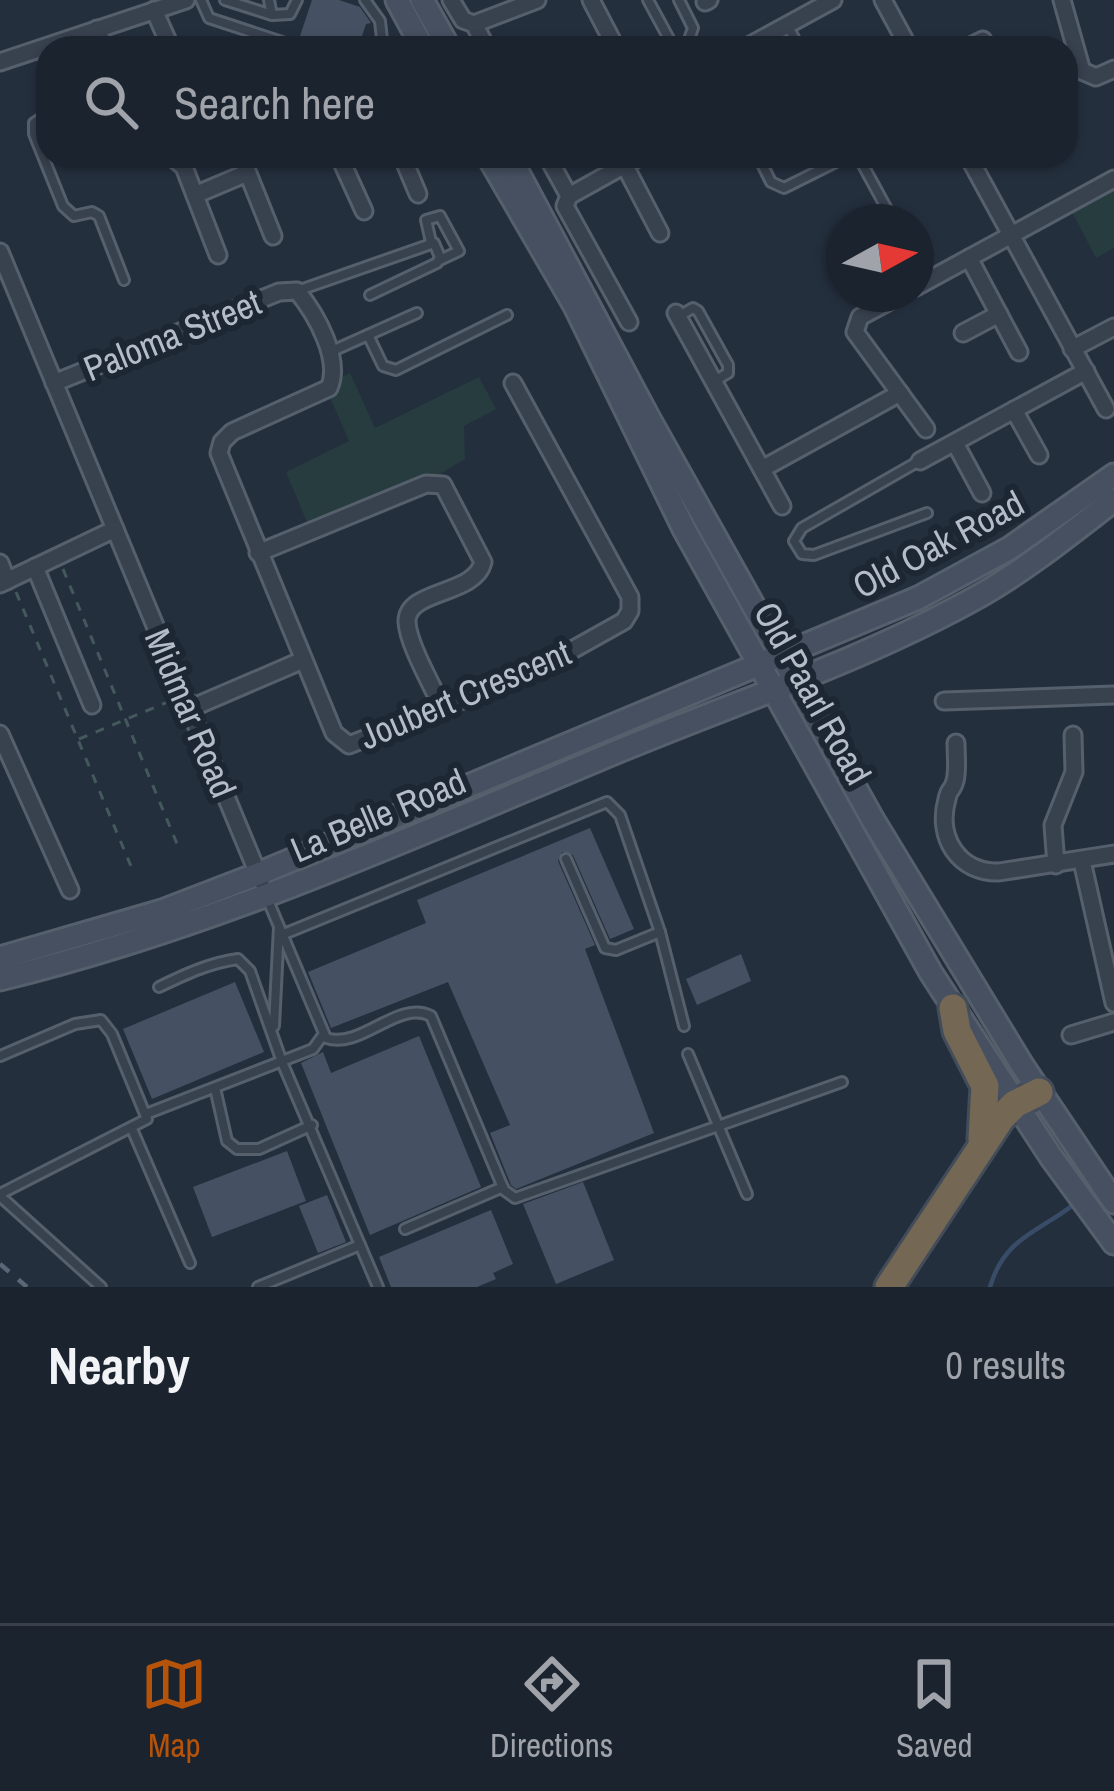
<!DOCTYPE html>
<style>
:root{--surface:#1b232e;--page:#242b36;--text:#f1f3f6;--muted:#a0a4aa;--line:#39404a;--accent:#b45309}
body{margin:0;font-family:"Archivo Narrow",sans-serif;background:var(--page);color:var(--text)}
.compass{position:absolute;left:826px;top:204px;width:108px;height:108px;border-radius:50%;background:var(--surface);box-shadow:0 3px 9px #0004;rotate:82deg}
.list{margin:0;padding:0;list-style:none}
h2{display:flex;justify-content:space-between;align-items:center;height:156px;margin:0;padding:0 48px;font-size:51px}
h2 small{font-size:39px;font-weight:400;color:var(--muted)}
.icon{flex:none;width:66px;height:66px;fill:none;stroke:currentColor;stroke-width:2;stroke-linecap:round;stroke-linejoin:round}
.map{position:relative;flex:none;width:1114px;height:1287px;overflow:hidden}
.search{position:absolute;background:var(--surface);box-shadow:0 3px 9px #0004;left:36px;right:36px;top:36px;height:132px;display:flex;align-items:center;gap:30px;box-sizing:border-box;padding:0 42px;border-radius:36px;color:var(--muted);font-size:45px}
.sheet{height:336px;background:var(--surface)}
nav{display:flex;justify-content:space-around;align-items:center;box-sizing:border-box;height:168px;border-top:3px solid var(--line);background:var(--surface);font-size:33px;color:var(--muted)}
nav a{display:grid;justify-items:center;gap:6px}
nav .on{color:var(--accent)}
.map>svg:first-child{display:block}
</style>
<div class="map">
<svg width="1114" height="1287" viewBox="0 0 1114 1287">
<rect width="100%" height="100%" fill="#242f3e"/>
<g fill="#263c3f">
<path d="M1114 186V248L1096 258 1071 210Z"/>
<path d="M350 373 375 428 479 377 496 409 464 426 465 459 433 478 309 527 286 472 349 441 329 395 339 378Z"/>
</g>
<g fill="none" stroke-linecap="round" stroke-linejoin="round">
<path stroke="#394c67" stroke-width="4.5" d="M990 1287C1005 1236 1040 1232 1077 1202"/>
</g>
<g fill="#455162">
<path d="M312 0H339L360 7 371 23 366 24 358 48H311L299 39Z"/>
<path d="M590 828 634 929 610 939 573 855 562 852 558 861 595 945 585 949 654 1133 516 1189 511 1185 490 1133 510 1125 448 982 331 1028 308 972 426 923 417 900Z"/>
<path d="M741 954 751 981 697 1005 686 979Z"/>
<path d="M235 982 264 1052 152 1099 123 1029Z"/>
<path d="M419 1036 481 1187 370 1235 301 1063 323 1052 331 1073Z"/>
<path d="M287 1151 306 1201 212 1237 193 1187Z"/>
<path d="M583 1182 614 1260 556 1284 523 1204Z"/>
<path d="M327 1195 346 1242 318 1253 299 1206Z"/>
<path d="M491 1210 513 1264 493 1273 496 1279 477 1287H391L379 1257Z"/>
</g>
<g fill="none" stroke-linecap="round" stroke-linejoin="round">
<g stroke="#565f6c" stroke-width="14">
<g id="lane">
<path d="M201 0 209 18 300 48"/>
<path d="M225 0 272 15"/>
<path d="M269 0 272 15 290 14 297 0"/>
<path d="M365 0 380 21 383 48"/>
<path d="M648 0 674 48"/>
<path d="M679 0 693 28 686 48"/>
<path d="M788 26 799 48"/>
<path d="M40 50 48 67"/>
<path d="M48 114 34 123V134L63 206 74 216 92 212 99 216 124 280"/>
<path d="M758 156 771 182 784 188 848 156"/>
<path d="M858 156 894 222"/>
<path d="M431 242 426 220 440 216 459 251 440 260"/>
<path d="M297 291 434 243 440 257 437 263 370 295"/>
<path d="M679 316 693 308 698 311 728 365V373L716 380"/>
<path d="M368 335 383 366 396 370 507 315"/>
<path d="M330 352 417 313"/>
<path d="M919 461 802 528 794 541 802 554 814 555 927 513"/>
<path d="M566 859 605 948 616 950 660 932"/>
<path d="M267 898 326 1038C361 1050 398 999 431 1016L504 1190 515 1198 842 1082"/>
<path d="M284 934 607 802 620 815 660 932 684 1026"/>
<path d="M159 987C186 974 209 963 238 959L250 971 282 1062 378 1287"/>
<path d="M274 1026 279 927"/>
<path d="M688 1054 747 1194"/>
<path d="M0 1056 75 1024 101 1020 112 1034 147 1119 0 1194"/>
<path d="M215 1088 227 1141 237 1149H259L312 1125"/>
<path d="M146 1114 313 1049 323 1035"/>
<path d="M132 1129 190 1263"/>
<path d="M0 1196 101 1287"/>
<path d="M405 1229 503 1187"/>
<path d="M258 1287 360 1245"/>
</g>
</g>
<g stroke="#565f6c" stroke-width="21">
<g id="street">
<path d="M451 0 463 20 474 24 487 48"/>
<path d="M591 0 616 48"/>
<path d="M883 0 909 48"/>
<path d="M1062 0 1082 71 1096 77 1114 69"/>
<path d="M705 2 709 0"/>
<path d="M154 10 171 48"/>
<path d="M474 24 537 0"/>
<path d="M97 29 105 48"/>
<path d="M745 48 833 0"/>
<path d="M967 48 983 40"/>
<path d="M0 62 186 0"/>
<path d="M171 156 184 167 218 255"/>
<path d="M241 156 273 236"/>
<path d="M339 156 364 211"/>
<path d="M402 156 418 194"/>
<path d="M547 156 569 196 565 206 629 322"/>
<path d="M968 156 1106 409"/>
<path d="M625 166 660 233"/>
<path d="M195 195 247 173"/>
<path d="M569 196 641 156"/>
<path d="M0 252 261 881"/>
<path d="M969 258 1019 352"/>
<path d="M916 287 1114 179"/>
<path d="M903 294 860 317 855 332 926 429"/>
<path d="M676 313 782 506"/>
<path d="M963 333 999 314"/>
<path d="M1072 349 1114 327"/>
<path d="M54 383 279 292 297 291C316 314 342 360 329 388L232 432 222 442 219 453 334 733 349 745 531 673 624 621 630 611V597L513 383"/>
<path d="M1014 410 1039 455"/>
<path d="M955 443 982 493"/>
<path d="M920 461 1086 371"/>
<path d="M762 469 900 393"/>
<path d="M258 553 426 484 443 485 483 562C475 596 406 589 407 622 408 644 433 687 443 709"/>
<path d="M0 563 7 581"/>
<path d="M35 567 92 705"/>
<path d="M0 584 115 529"/>
<path d="M944 701 1114 695"/>
<path d="M189 709 303 660"/>
<path d="M0 734 70 890"/>
<path d="M956 743C956 755 958 770 955 781 951 794 950 786 947 799 936 838 959 873 999 872L1114 854"/>
<path d="M1082 861 1114 1003"/>
<path d="M1056 865 1053 825 1074 772 1073 735"/>
<path d="M1071 1035 1114 1022"/>
</g>
</g>
<g stroke="#565f6c" stroke-width="27">
<g id="secondary">
<path d="M397 0 423 48"/>
<path d="M422 0 449 48"/>
<path d="M488 156 575 306 684 529 931 973 1051 1157 1114 1243"/>
<path d="M509 156 648 417 873 820 1022 1065 1114 1202"/>
<path d="M0 958 162 911 258 874 918 598 1010 548 1114 475"/>
<path d="M0 979C207 929 401 842 597 760 724 706 860 663 981 595 1028 568 1071 533 1114 500"/>
</g>
</g>
<g stroke="#434c59" stroke-width="33">
<g id="highway">
<path d="M953 1008 957 1031 985 1086 982 1139"/>
<path d="M889 1287 1001 1118 1015 1104 1039 1092"/>
</g>
</g>
<g stroke="#44595c" stroke-width="3" stroke-dasharray="9 9" stroke-linecap="butt">
<path d="M63 569 180 851"/>
<path d="M16 592 133 871"/>
<path d="M79 739 170 701"/>
</g>
<use href="#lane" stroke="#38414e" stroke-width="8"/>
<use href="#street" stroke="#38414e" stroke-width="15"/>
<use href="#secondary" stroke="#465061" stroke-width="21"/>
<use href="#highway" stroke="#746855" stroke-width="27"/>
<path stroke="#5a6575" stroke-width="4.5" stroke-dasharray="12 12" stroke-linecap="butt" d="M0 1264 27 1287"/>
</g>
<g text-anchor="middle" dominant-baseline="central" stroke-width="12" stroke-linejoin="round" paint-order="stroke">
<g font-size="36" fill="#b4bcc9" stroke="#1d2633">
<text transform="translate(172 335) rotate(-22)">Paloma Street</text>
<text transform="translate(938 544) rotate(-28)">Old Oak Road</text>
<text transform="translate(813 693) rotate(61)">Old Paarl Road</text>
<text transform="translate(465 694) rotate(-23)">Joubert Crescent</text>
<text transform="translate(191 713) rotate(67)">Midmar Road</text>
<text transform="translate(378 815) rotate(-23)">La Belle Road</text>
</g>
</g>
</svg>
<svg class="compass" viewBox="-18 -18 36 36"><path d="M0-13l5 13h-10z" fill="#e53935"/><path d="M0 13l5-13h-10z" fill="#a0a4aa"/></svg>
<div class="search"><svg class="icon" aria-label="search" viewBox="0 0 24 24"><circle cx="10" cy="10" r="6"/><path d="M15 15l6 6"/></svg>Search here</div>
</div>
<section class="sheet">
<h2>Nearby<small>0 results</small></h2>
<ul class="list">
</ul>
</section>
<nav>
<a class="on"><svg class="icon" aria-label="map" viewBox="0 0 24 24"><path d="M3 6l6-2 6 2 6-2v14l-6 2-6-2-6 2zM9 4v14M15 6v14"/></svg>Map</a>
<a><svg class="icon" aria-label="directions" viewBox="0 0 24 24"><path d="M12 3l9 9-9 9-9-9zM9 14v-3h6M13 9l2 2-2 2"/></svg>Directions</a>
<a><svg class="icon" aria-label="saved" viewBox="0 0 24 24"><path d="M7 4h10v16l-5-4-5 4z"/></svg>Saved</a>
</nav>
